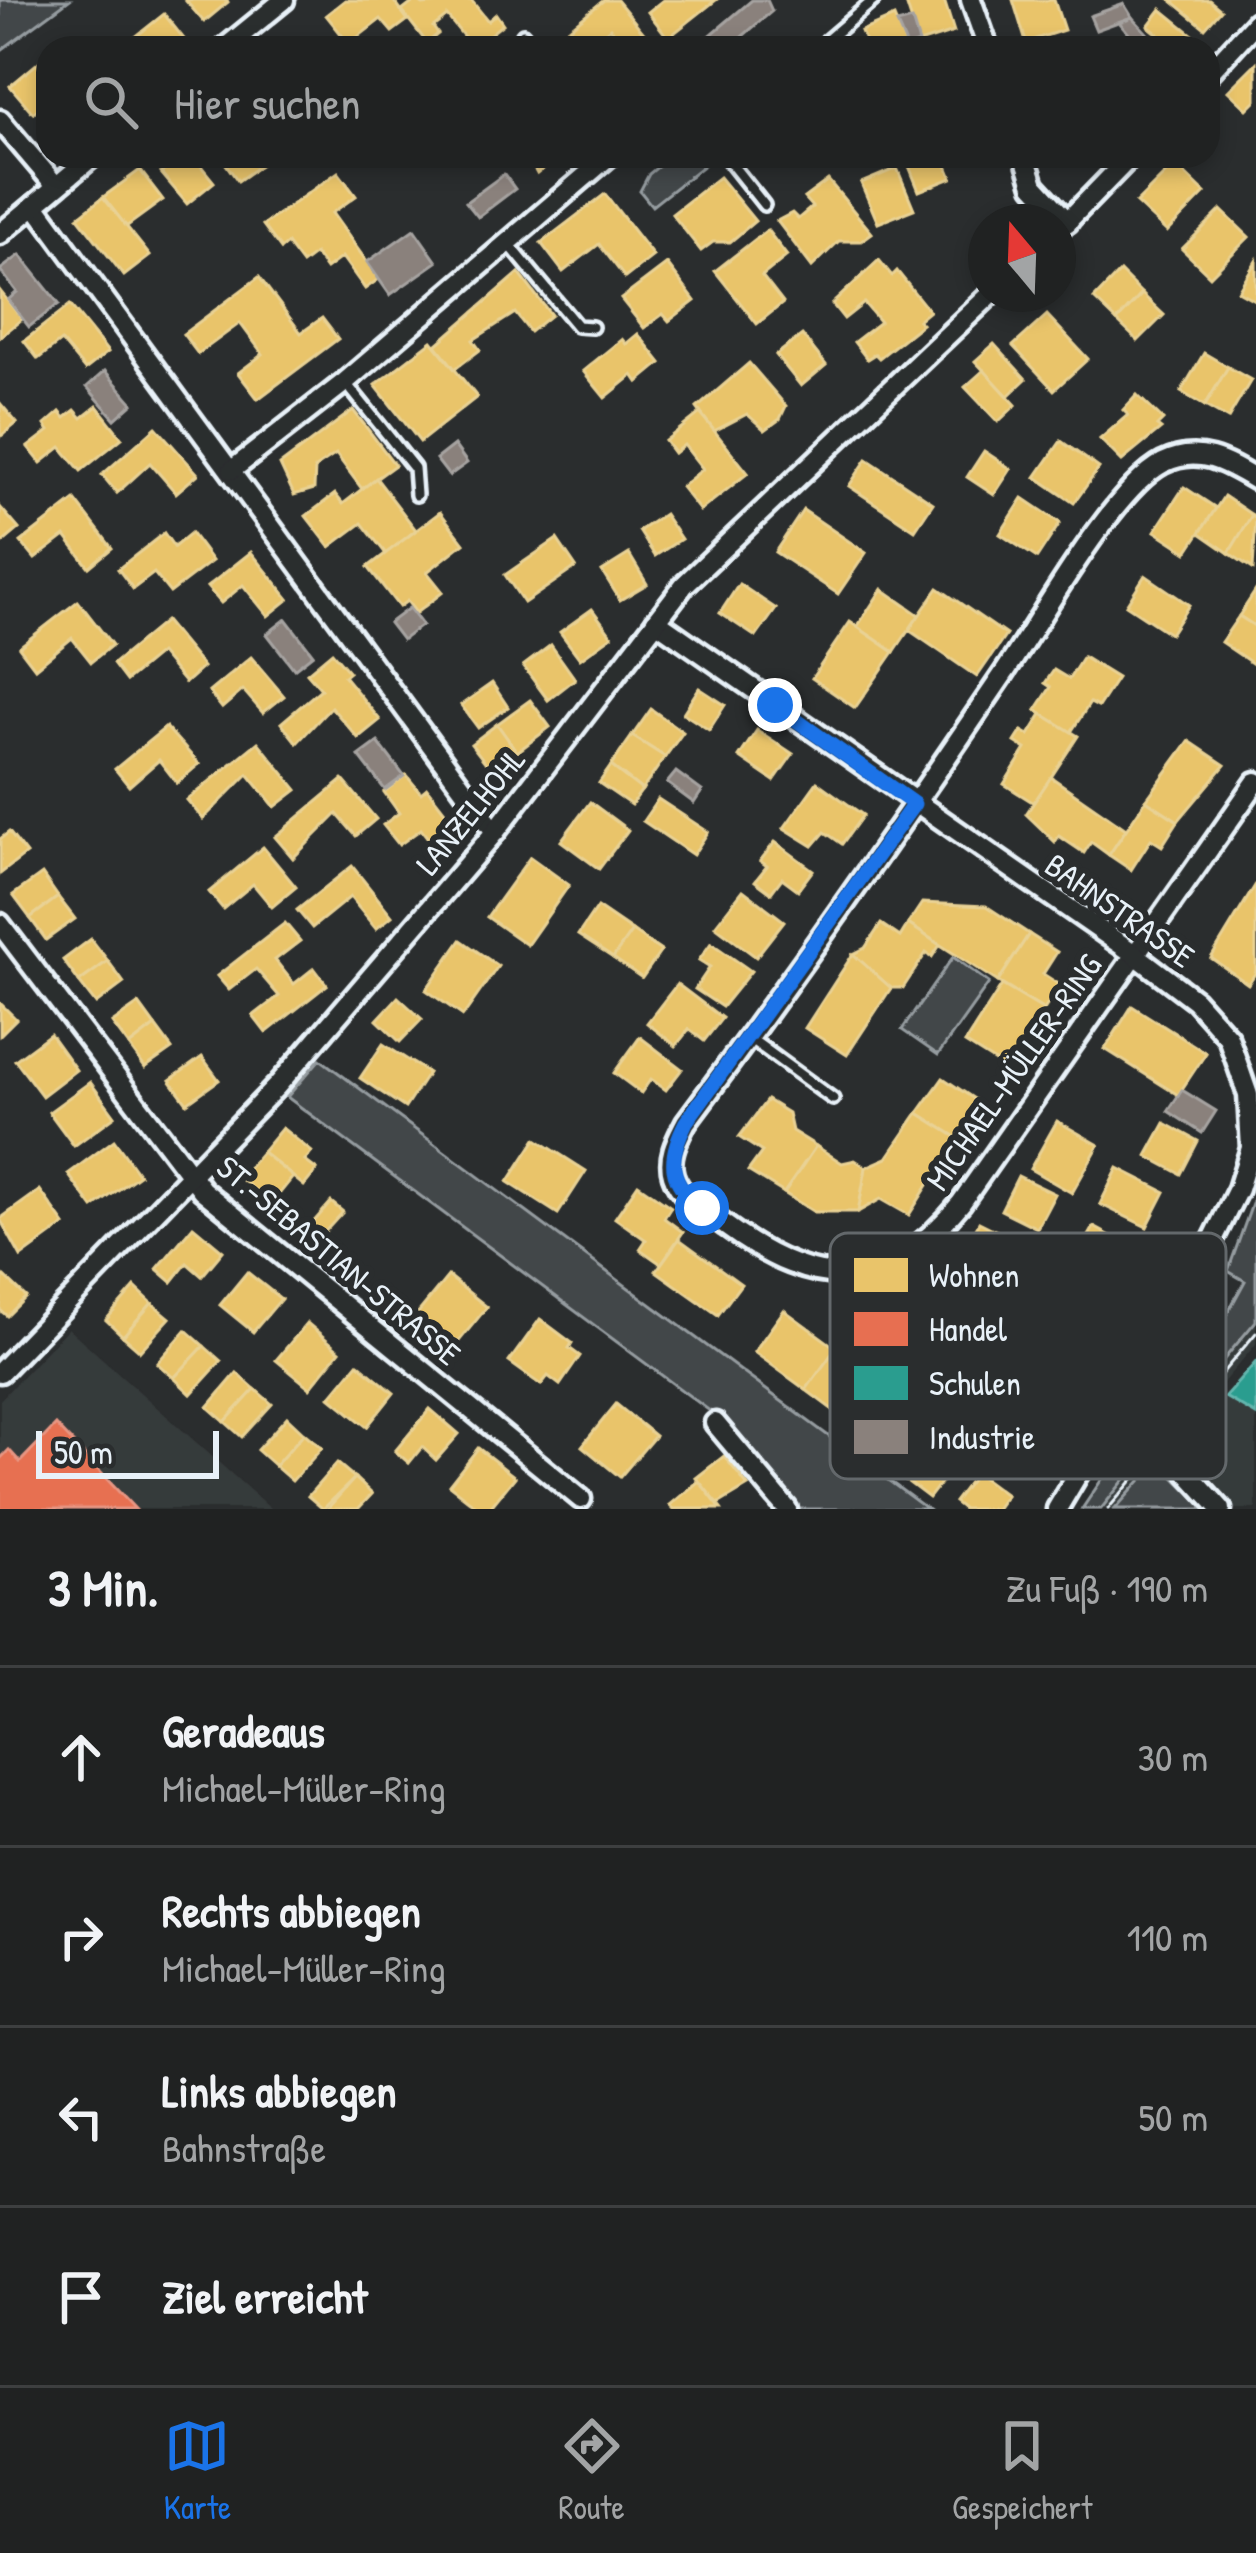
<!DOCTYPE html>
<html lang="de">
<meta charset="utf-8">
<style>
:root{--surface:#202222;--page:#282a2a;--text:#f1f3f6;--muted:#a2a4a5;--line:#3d3f40;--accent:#1a73e8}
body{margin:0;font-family:"Patrick Hand",sans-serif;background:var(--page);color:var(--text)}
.compass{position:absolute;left:968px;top:204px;width:108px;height:108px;border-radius:50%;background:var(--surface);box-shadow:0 6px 18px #0003;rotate:341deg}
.scale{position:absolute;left:36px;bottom:30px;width:183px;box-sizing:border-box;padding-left:12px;border:6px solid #e8f1f8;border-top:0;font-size:33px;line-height:42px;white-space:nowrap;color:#e8f1f8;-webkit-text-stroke:9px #2a2d2e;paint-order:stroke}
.stop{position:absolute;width:36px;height:36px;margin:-27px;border:9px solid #1a73e8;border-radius:50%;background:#fff}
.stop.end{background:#1a73e8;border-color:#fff;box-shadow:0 3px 12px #0008}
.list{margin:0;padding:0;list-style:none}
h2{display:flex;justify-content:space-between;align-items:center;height:156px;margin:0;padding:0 48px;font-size:51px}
h2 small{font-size:39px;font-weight:400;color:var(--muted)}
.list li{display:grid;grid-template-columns:78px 1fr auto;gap:36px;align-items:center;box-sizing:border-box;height:180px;padding:0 48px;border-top:3px solid var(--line)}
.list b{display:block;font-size:45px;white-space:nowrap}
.list p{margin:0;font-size:39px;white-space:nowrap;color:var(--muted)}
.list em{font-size:39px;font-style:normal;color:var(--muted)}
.icon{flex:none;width:66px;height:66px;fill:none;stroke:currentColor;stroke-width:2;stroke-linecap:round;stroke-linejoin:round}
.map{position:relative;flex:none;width:1256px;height:1509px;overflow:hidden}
.search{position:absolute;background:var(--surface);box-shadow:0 6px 18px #0003;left:36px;right:36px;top:36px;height:132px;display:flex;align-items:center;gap:30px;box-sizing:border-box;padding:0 42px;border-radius:36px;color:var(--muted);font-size:45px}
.sheet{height:876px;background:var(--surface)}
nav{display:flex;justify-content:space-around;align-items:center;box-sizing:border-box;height:168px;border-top:3px solid var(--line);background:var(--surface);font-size:33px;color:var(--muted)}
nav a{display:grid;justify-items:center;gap:6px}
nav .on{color:var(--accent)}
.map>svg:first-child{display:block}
</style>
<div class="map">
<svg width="1256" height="1509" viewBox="0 0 1256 1509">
<rect width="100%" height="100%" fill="#2a2d2e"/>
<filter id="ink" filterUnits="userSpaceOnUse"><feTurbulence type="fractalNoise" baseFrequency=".00833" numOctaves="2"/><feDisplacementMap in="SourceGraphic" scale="24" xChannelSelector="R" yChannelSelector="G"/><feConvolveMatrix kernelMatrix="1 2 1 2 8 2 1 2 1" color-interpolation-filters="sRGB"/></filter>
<g filter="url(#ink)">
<g fill="#363a3b">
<path d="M1256 1321V1344L1115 1509H1101Z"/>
<path d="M68 1328 271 1509H0V1400Z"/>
<path d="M1256 1362V1509H1235L1178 1449Z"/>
</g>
<g fill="#424648" stroke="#959ca0" stroke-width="3">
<path d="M0 0H69L0 51Z"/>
<path d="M671 156H698L704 165 652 206 640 191 649 174Z"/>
<path d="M953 957 989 983 938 1055 902 1030Z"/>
<path d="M320 1059 927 1509H798L722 1420 287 1097Z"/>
<path d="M1256 1193V1321L1159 1437 1142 1422 1167 1383 1185 1391 1245 1281 1228 1271Z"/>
<path d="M1131 1436 1148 1450 1101 1509H1082Z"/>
<path d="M1158 1461 1206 1509H1115Z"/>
</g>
<g fill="#e9c46a" stroke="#e9d295" stroke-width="3">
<path d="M185 0H227L228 2 204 22Z"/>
<path d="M345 0H393L408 20 392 32 381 19 349 44 326 15Z"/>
<path d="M416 0 423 5 471 0 488 21 496 14 503 24 473 48 447 16 433 27 438 34 427 43 402 11Z"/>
<path d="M604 0H617L656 48H621L625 45 610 28 585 48H559L553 41Z"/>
<path d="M663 0H716L668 38 648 12Z"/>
<path d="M905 0H944L954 32 919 43Z"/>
<path d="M1013 0H1054L1064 30 1026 42Z"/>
<path d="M1171 0H1209L1221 10 1205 28Z"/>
<path d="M1161 9 1208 47 1207 48H1176L1148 26Z"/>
<path d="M164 14 184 39 173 48H143L134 38Z"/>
<path d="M894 17 907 48H863L867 46 861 31Z"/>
<path d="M40 61 48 70V101L33 113 10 86Z"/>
<path d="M1256 63V100L1247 109 1228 91Z"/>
<path d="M183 156H193L214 182 187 204 161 173Z"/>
<path d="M220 156H273L238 181Z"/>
<path d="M527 156H559L537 174Z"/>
<path d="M905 156H943L952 178 919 191Z"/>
<path d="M1175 164 1205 193 1167 232 1136 203Z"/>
<path d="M897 168 914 209 878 223 861 183Z"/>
<path d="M140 170 163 200 126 227 103 197Z"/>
<path d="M338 172 356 196 332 213 379 279 365 289 342 257 326 269 315 254 302 264 287 244 281 249 263 225Z"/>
<path d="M719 177 755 221 730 242H713L701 251 672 214Z"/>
<path d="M828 180 872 233 861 241H839L812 267 777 221 792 213 798 219 812 207 804 198Z"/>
<path d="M605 194 653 256 625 278 599 244 563 272 541 243Z"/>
<path d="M103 197 150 256 124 276 78 217Z"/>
<path d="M1221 210 1249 237 1210 276 1182 249Z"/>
<path d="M767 230 787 256 762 276 783 303 757 324 715 271Z"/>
<path d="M879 260 892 276 897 271 929 311 918 320 922 324 879 358 875 354 867 359 854 342 880 322 864 303 844 319 832 304Z"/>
<path d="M1256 261V301L1238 291Z"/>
<path d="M667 264 695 301 669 321 663 314 644 328 621 299Z"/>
<path d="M1120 272 1142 294 1117 321 1094 299Z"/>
<path d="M519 273 551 315 530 332 515 313 473 340 480 350 455 369 436 345Z"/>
<path d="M259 277 301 333 322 318 338 339 258 399 238 373 263 354 240 323 198 354 183 334Z"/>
<path d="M0 291 22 319 0 337Z"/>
<path d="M1142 294 1164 315 1138 341 1117 321Z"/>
<path d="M70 305 108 352 85 370 61 341 38 359 24 341Z"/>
<path d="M1047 315 1088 359 1054 390 1013 346Z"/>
<path d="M638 334 661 363 638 382 633 375 605 398 583 371 622 339 626 344Z"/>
<path d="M802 335 826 365 801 386 776 355Z"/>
<path d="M432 341 477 397 420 442 375 385Z"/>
<path d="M994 344 1026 379 1008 396 975 361Z"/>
<path d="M1204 353 1228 367 1205 406 1181 392Z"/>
<path d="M749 363 786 406 780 419 765 430 747 414 714 431 697 408Z"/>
<path d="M1228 367 1251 380 1228 419 1205 406Z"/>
<path d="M984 370 1016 405 998 422 965 387Z"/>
<path d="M1137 395 1163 420 1157 426 1161 429 1122 461 1100 439 1128 415 1123 410Z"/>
<path d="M0 403 17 423 0 437Z"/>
<path d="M97 406 122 438 81 471 61 447 41 463 28 447 49 431 45 425 60 412 65 418 75 410 82 418Z"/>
<path d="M353 410 395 465 362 489 336 454 315 468 314 489 294 495 280 465Z"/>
<path d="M700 413 748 473 700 511 681 487 703 469 684 445 674 453 665 441Z"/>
<path d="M156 427 198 474 176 493 150 463 117 493 102 475Z"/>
<path d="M1061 441 1099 468 1074 503 1036 477Z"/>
<path d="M984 451 1011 469 994 495 967 477Z"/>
<path d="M867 459 933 503 915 530 849 486Z"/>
<path d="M376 478 416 530 386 554 362 523 330 547 306 516 335 494 343 504Z"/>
<path d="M1184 487 1216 508 1187 552 1155 531Z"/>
<path d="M1224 496 1252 515 1229 553 1200 533Z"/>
<path d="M1023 498 1060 523 1037 558 1000 534Z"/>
<path d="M75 500 112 548 89 567 65 536 35 559 21 542Z"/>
<path d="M0 507 19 529 0 545Z"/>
<path d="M803 510 866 553 838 594 775 552Z"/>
<path d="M440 512 464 543 427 572 443 592 416 613 407 601 399 607 368 567Z"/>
<path d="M664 514 681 539 655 556 639 531Z"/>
<path d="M1252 515 1256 518 1253 569 1229 553Z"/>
<path d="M164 533 174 547 191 533 212 561 170 593 154 573 133 589 118 569Z"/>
<path d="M557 539 576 567 524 603 505 575Z"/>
<path d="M251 552 289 599 268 616 243 585 221 603 207 587Z"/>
<path d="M629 554 647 584 620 600 602 571Z"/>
<path d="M1145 575 1189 605 1170 634 1126 605Z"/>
<path d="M739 584 776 609 756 637 720 613Z"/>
<path d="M938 588 1006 635 977 677 909 630Z"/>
<path d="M882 589 919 615 894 652 857 627Z"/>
<path d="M1256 590V627L1239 616Z"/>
<path d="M78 601 112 645 91 662 72 638 35 668 19 647Z"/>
<path d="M592 609 612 636 580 659 560 632Z"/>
<path d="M1239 616 1256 627V666L1221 642Z"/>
<path d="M165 621 203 667 185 683 160 653 126 681 113 664Z"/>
<path d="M850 622 894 652 855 708 812 678Z"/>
<path d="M551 645 575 679 548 700 523 666Z"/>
<path d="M332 652 349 672 344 676 380 720 358 738 331 707 297 743 281 723 321 689 307 673Z"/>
<path d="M251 657 284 696 263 713 243 690 222 708 209 692Z"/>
<path d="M1083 657 1117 678 1098 707 1090 703 1071 732 1036 710 1051 687 1045 683 1054 670 1069 679Z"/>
<path d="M492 683 508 707 478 728 461 705Z"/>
<path d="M699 688 725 705 709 730 683 713Z"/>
<path d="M530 700 550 727 517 752 497 724Z"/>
<path d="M651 709 683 732 665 757 632 736Z"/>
<path d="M1042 714 1078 736 1034 803 1004 784 1026 749 1015 742 1022 731 1029 735Z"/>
<path d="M497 724 517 752 492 771 471 744Z"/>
<path d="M166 727 199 764 177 783 159 760 129 786 115 769Z"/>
<path d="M757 730 793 754 774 781 739 757Z"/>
<path d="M632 736 665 757 642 790 611 766Z"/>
<path d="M1189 741 1225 765 1178 821 1146 800Z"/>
<path d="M258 742 297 790 275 807 248 774 203 819 187 800Z"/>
<path d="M611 766 642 790 631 805 599 783Z"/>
<path d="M406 775 421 793 427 788 461 832 437 850 421 829 399 845 383 825 399 813 384 792Z"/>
<path d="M1051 777 1126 829 1109 855 1091 842 1084 853 1059 836 1055 842 1026 814Z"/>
<path d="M343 780 376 819 356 836 337 814 293 858 275 837Z"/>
<path d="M817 782 863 815 842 844 825 832 813 846 784 828Z"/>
<path d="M658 799 708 832 693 855 643 821Z"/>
<path d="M1146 800 1178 821 1162 846 1151 839 1131 870 1109 855Z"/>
<path d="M590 802 628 830 599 869 561 841Z"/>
<path d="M9 832 26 854 0 874V839Z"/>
<path d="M775 842 813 870 798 890 782 878 771 893 755 881 767 866 760 861Z"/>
<path d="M263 847 296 887 272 907 253 884 223 909 209 892Z"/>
<path d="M530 857 569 885 527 945 487 917Z"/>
<path d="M352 866 392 916 376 929 350 897 312 928 297 910Z"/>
<path d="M42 874 58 897 30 918 13 895Z"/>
<path d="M1256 884V972L1248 984 1211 958Z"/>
<path d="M743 890 784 921 756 957 715 926Z"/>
<path d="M58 897 75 919 46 940 30 918Z"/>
<path d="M922 903 986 906 1029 934 998 982 908 924Z"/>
<path d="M597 907 632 931 613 958 578 935Z"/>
<path d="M285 923 300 941 275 960 294 984 314 968 327 985 266 1033 253 1016 279 996 256 969 229 990 217 976Z"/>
<path d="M881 924 900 937 908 924 940 945 932 957 926 953 903 988H891L853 954 865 948Z"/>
<path d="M632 931 661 951 642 978 613 958Z"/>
<path d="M1029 934 1057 952 1043 974 1060 985 1044 1010 998 982Z"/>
<path d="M91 939 108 961 79 982 63 960Z"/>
<path d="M461 940 498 966 463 1016 426 990Z"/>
<path d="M711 943 751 971 722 1007 695 989 710 967 699 960Z"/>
<path d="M853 954 891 988 847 1055 805 1028Z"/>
<path d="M108 961 124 983 96 1004 79 982Z"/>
<path d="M677 984 722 1018 704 1041 689 1029 676 1046 647 1023Z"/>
<path d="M1002 985 1044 1010 1006 1069 965 1043Z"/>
<path d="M398 997 422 1019 400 1042 377 1020Z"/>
<path d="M0 1003 16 1019 0 1035Z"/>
<path d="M139 1004 155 1026 129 1046 112 1023Z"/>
<path d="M1132 1006 1206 1053 1178 1095 1105 1049Z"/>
<path d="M155 1026 172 1049 145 1068 129 1046Z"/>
<path d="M50 1034 76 1070 42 1096 15 1060Z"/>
<path d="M640 1037 682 1069 666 1090 651 1079 641 1093 614 1073Z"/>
<path d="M383 1044 428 1073 405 1108 360 1078Z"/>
<path d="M202 1057 219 1080 187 1103 170 1080Z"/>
<path d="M943 1078 980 1103 958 1138 918 1113Z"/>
<path d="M90 1082 115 1116 74 1146 49 1112Z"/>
<path d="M767 1100 788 1113 792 1131 816 1146 784 1193 748 1171 762 1152 739 1137Z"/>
<path d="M918 1113 958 1138 909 1215 881 1199 858 1212 866 1167 887 1158Z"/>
<path d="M1057 1121 1099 1145 1072 1193 1030 1169Z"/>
<path d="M1165 1123 1198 1141 1181 1174 1147 1156Z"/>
<path d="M282 1128 312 1152 305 1161 317 1170 304 1186 262 1152Z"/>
<path d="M536 1139 586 1171 558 1214 508 1182Z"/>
<path d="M114 1140 139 1175 93 1208 68 1174Z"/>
<path d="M816 1146 842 1163 855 1160 866 1167 858 1212H814L784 1193Z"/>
<path d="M262 1152 293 1177 271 1204 240 1178Z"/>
<path d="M1118 1168 1165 1192 1147 1227 1100 1204Z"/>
<path d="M1018 1176 1055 1194 1037 1228 1001 1210Z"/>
<path d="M638 1184 671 1207 664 1218 683 1232 661 1264 640 1249 646 1240 615 1218Z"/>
<path d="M40 1190 65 1225 21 1257 0 1219Z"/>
<path d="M331 1202 343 1212 322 1235 311 1225Z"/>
<path d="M979 1222 1025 1245 1009 1277 963 1254Z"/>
<path d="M193 1226 223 1251 202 1276 187 1263 172 1282 157 1269Z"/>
<path d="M1094 1227 1137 1250 1120 1282 1076 1259Z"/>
<path d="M679 1239 741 1284 718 1315 656 1271Z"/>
<path d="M247 1272 281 1299 253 1332 220 1305Z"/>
<path d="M3 1275 26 1297 7 1316 0 1310Z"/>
<path d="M448 1276 487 1307 456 1345 417 1314Z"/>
<path d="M135 1287 152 1303 123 1336 106 1320Z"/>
<path d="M152 1303 170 1318 140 1351 123 1336Z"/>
<path d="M784 1310 836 1348 806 1390 754 1352Z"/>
<path d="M540 1319 572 1343 569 1348 580 1356 560 1385 548 1376 541 1385 509 1362Z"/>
<path d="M307 1323 340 1351 310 1388 276 1360Z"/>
<path d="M186 1330 204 1346 174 1378 157 1363Z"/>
<path d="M204 1346 221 1361 191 1394 174 1378Z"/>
<path d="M836 1348 888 1386 857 1428 806 1390Z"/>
<path d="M358 1363 394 1393 367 1427 330 1397Z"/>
<path d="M237 1373 255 1389 225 1422 208 1407Z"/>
<path d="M255 1389 272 1404 242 1437 225 1422Z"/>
<path d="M616 1404 655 1436 620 1477 582 1446Z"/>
<path d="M430 1409 459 1434 436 1460 422 1447 409 1463 395 1451Z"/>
<path d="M902 1416 924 1432 906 1454 942 1481 929 1498 872 1455Z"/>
<path d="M287 1417 304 1433 275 1466 257 1450Z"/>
<path d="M304 1433 322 1448 292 1481 275 1466Z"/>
<path d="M478 1448 515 1477 489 1509H480L449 1485Z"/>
<path d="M724 1456 748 1486 718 1504 696 1478Z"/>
<path d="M337 1463 355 1478 323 1509 308 1496Z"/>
<path d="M976 1473 1006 1495 996 1509H963L954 1502Z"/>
<path d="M355 1478 372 1494 358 1509H327Z"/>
<path d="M699 1481 721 1509H674L670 1505Z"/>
</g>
<path fill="#e76f51" stroke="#e79683" stroke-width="3" d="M56 1425 135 1509H0V1459L9 1450 20 1462Z"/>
<path fill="#2a9d8f" stroke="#63b6ae" stroke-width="3" d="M1256 1362V1415L1225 1397Z"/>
<g fill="#8a817c" stroke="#a6a3a1" stroke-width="3">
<path d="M752 0H767L772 11 729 48H714L706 39Z"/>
<path d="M1124 4 1132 17 1096 30 1090 16Z"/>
<path d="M1132 17 1147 33 1136 42 1119 22Z"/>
<path d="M912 20 919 43 907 47 897 24Z"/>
<path d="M504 174 515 189 478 217 466 202Z"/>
<path d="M414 229 437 262 390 295 367 262Z"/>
<path d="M20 255 59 304 29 327 8 300 17 292 0 270Z"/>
<path d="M105 371 133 403 115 419 87 387Z"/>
<path d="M454 445 467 463 449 476 436 459Z"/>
<path d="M409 608 422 625 402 640 389 623Z"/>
<path d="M286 619 313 654 294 669 267 634Z"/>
<path d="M378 742 404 776 385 790 359 756Z"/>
<path d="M676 772 702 791 694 803 667 783Z"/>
<path d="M1182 1090 1216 1111 1202 1133 1168 1111Z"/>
</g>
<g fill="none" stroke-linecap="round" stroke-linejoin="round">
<g stroke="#e8f1f8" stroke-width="18">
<g id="lane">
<path d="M523 34 534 48"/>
<path d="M826 41 874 0"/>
<path d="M725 156 764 205"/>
<path d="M508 243 577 326 592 327"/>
<path d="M345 382 414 468 416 495"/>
<path d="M748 1037 833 1099"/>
</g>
</g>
<g stroke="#e8f1f8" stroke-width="27">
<g id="street">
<path d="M971 0 988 48"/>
<path d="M225 48 284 0"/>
<path d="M1208 74 1256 22"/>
<path d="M0 120 56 186"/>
<path d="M1025 156 1034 185 1068 222"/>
<path d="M35 205 495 832"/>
<path d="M1058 231 1131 156"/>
<path d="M0 234 93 156"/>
<path d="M232 470 345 382 609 156"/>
<path d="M1256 480C1226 462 1198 445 1163 463 1112 490 1039 622 1004 673 901 825 796 975 686 1122 678 1138 667 1156 673 1175 680 1198 708 1212 726 1226 817 1293 886 1294 961 1203L1256 782"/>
<path d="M656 621 1133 953 1195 1000 1228 1037 1248 1095 1251 1148 1238 1189 1190 1286 1057 1509"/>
<path d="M0 924 202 1190 581 1499"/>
<path d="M0 1372 277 1086 495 832 684 585 991 294"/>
<path d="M715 1423 787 1509"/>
<path d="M1188 1473 1221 1509"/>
</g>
</g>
<use href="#lane" stroke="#2a2d2e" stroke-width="9"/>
<use href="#street" stroke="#2a2d2e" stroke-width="18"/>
<path stroke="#e8f1f8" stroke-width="3" d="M1108 1509 1256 1333"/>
</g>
</g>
<g fill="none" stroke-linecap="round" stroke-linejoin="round" filter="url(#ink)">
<path stroke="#1a73e8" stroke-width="15" d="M702 1208C668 1182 667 1159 686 1122L914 804 775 705"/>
</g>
<g text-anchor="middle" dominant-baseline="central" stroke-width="12" stroke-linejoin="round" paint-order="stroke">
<g font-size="33" fill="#e8f1f8" stroke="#2a2d2e">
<text transform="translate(470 811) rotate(-51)">LANZELHOHL</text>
<text transform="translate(1120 910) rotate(35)">BAHNSTRASSE</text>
<text transform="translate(1013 1072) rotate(-55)">MICHAEL-MÜLLER-RING</text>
<text transform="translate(339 1260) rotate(40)">ST.-SEBASTIAN-STRASSE</text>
</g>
</g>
<rect x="830" y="1233" width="396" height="246" rx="18" fill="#2a2d2e" stroke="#63686b" stroke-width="3"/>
<rect x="854" y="1258" width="54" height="34" fill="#e9c46a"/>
<rect x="854" y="1312" width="54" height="34" fill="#e76f51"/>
<rect x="854" y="1366" width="54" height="34" fill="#2a9d8f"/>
<rect x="854" y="1420" width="54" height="34" fill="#8a817c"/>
<g font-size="33" fill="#e8f1f8">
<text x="929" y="1287">Wohnen</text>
<text x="929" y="1341">Handel</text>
<text x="929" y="1395">Schulen</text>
<text x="929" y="1449">Industrie</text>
</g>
</svg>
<svg class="compass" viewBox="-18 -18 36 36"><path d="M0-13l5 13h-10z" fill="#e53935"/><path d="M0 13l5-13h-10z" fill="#a2a4a5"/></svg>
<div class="scale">50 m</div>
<div class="stop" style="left:702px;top:1208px"></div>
<div class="stop end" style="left:775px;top:705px"></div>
<div class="search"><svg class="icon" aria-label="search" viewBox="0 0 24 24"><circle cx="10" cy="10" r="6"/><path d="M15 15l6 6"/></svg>Hier suchen</div>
</div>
<section class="sheet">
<h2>3 Min.<small>Zu Fuß · 190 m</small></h2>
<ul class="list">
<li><svg class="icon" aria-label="ahead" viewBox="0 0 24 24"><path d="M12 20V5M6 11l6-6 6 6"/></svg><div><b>Geradeaus</b><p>Michael-Müller-Ring</p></div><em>30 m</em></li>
<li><svg class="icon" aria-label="right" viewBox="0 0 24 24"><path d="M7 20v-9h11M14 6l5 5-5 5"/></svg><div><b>Rechts abbiegen</b><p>Michael-Müller-Ring</p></div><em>110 m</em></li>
<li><svg class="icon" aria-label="left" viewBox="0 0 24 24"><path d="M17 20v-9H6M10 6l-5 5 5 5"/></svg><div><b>Links abbiegen</b><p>Bahnstraße</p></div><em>50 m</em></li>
<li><svg class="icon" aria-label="arrive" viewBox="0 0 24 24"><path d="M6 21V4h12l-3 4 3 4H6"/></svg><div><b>Ziel erreicht</b></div></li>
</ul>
</section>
<nav>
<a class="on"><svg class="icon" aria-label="map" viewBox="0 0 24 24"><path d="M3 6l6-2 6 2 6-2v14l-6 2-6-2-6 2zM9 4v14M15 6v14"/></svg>Karte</a>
<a><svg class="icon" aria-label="directions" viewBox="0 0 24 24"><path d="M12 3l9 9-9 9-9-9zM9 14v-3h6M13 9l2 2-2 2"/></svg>Route</a>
<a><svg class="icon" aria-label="saved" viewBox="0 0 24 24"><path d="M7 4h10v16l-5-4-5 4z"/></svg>Gespeichert</a>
</nav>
